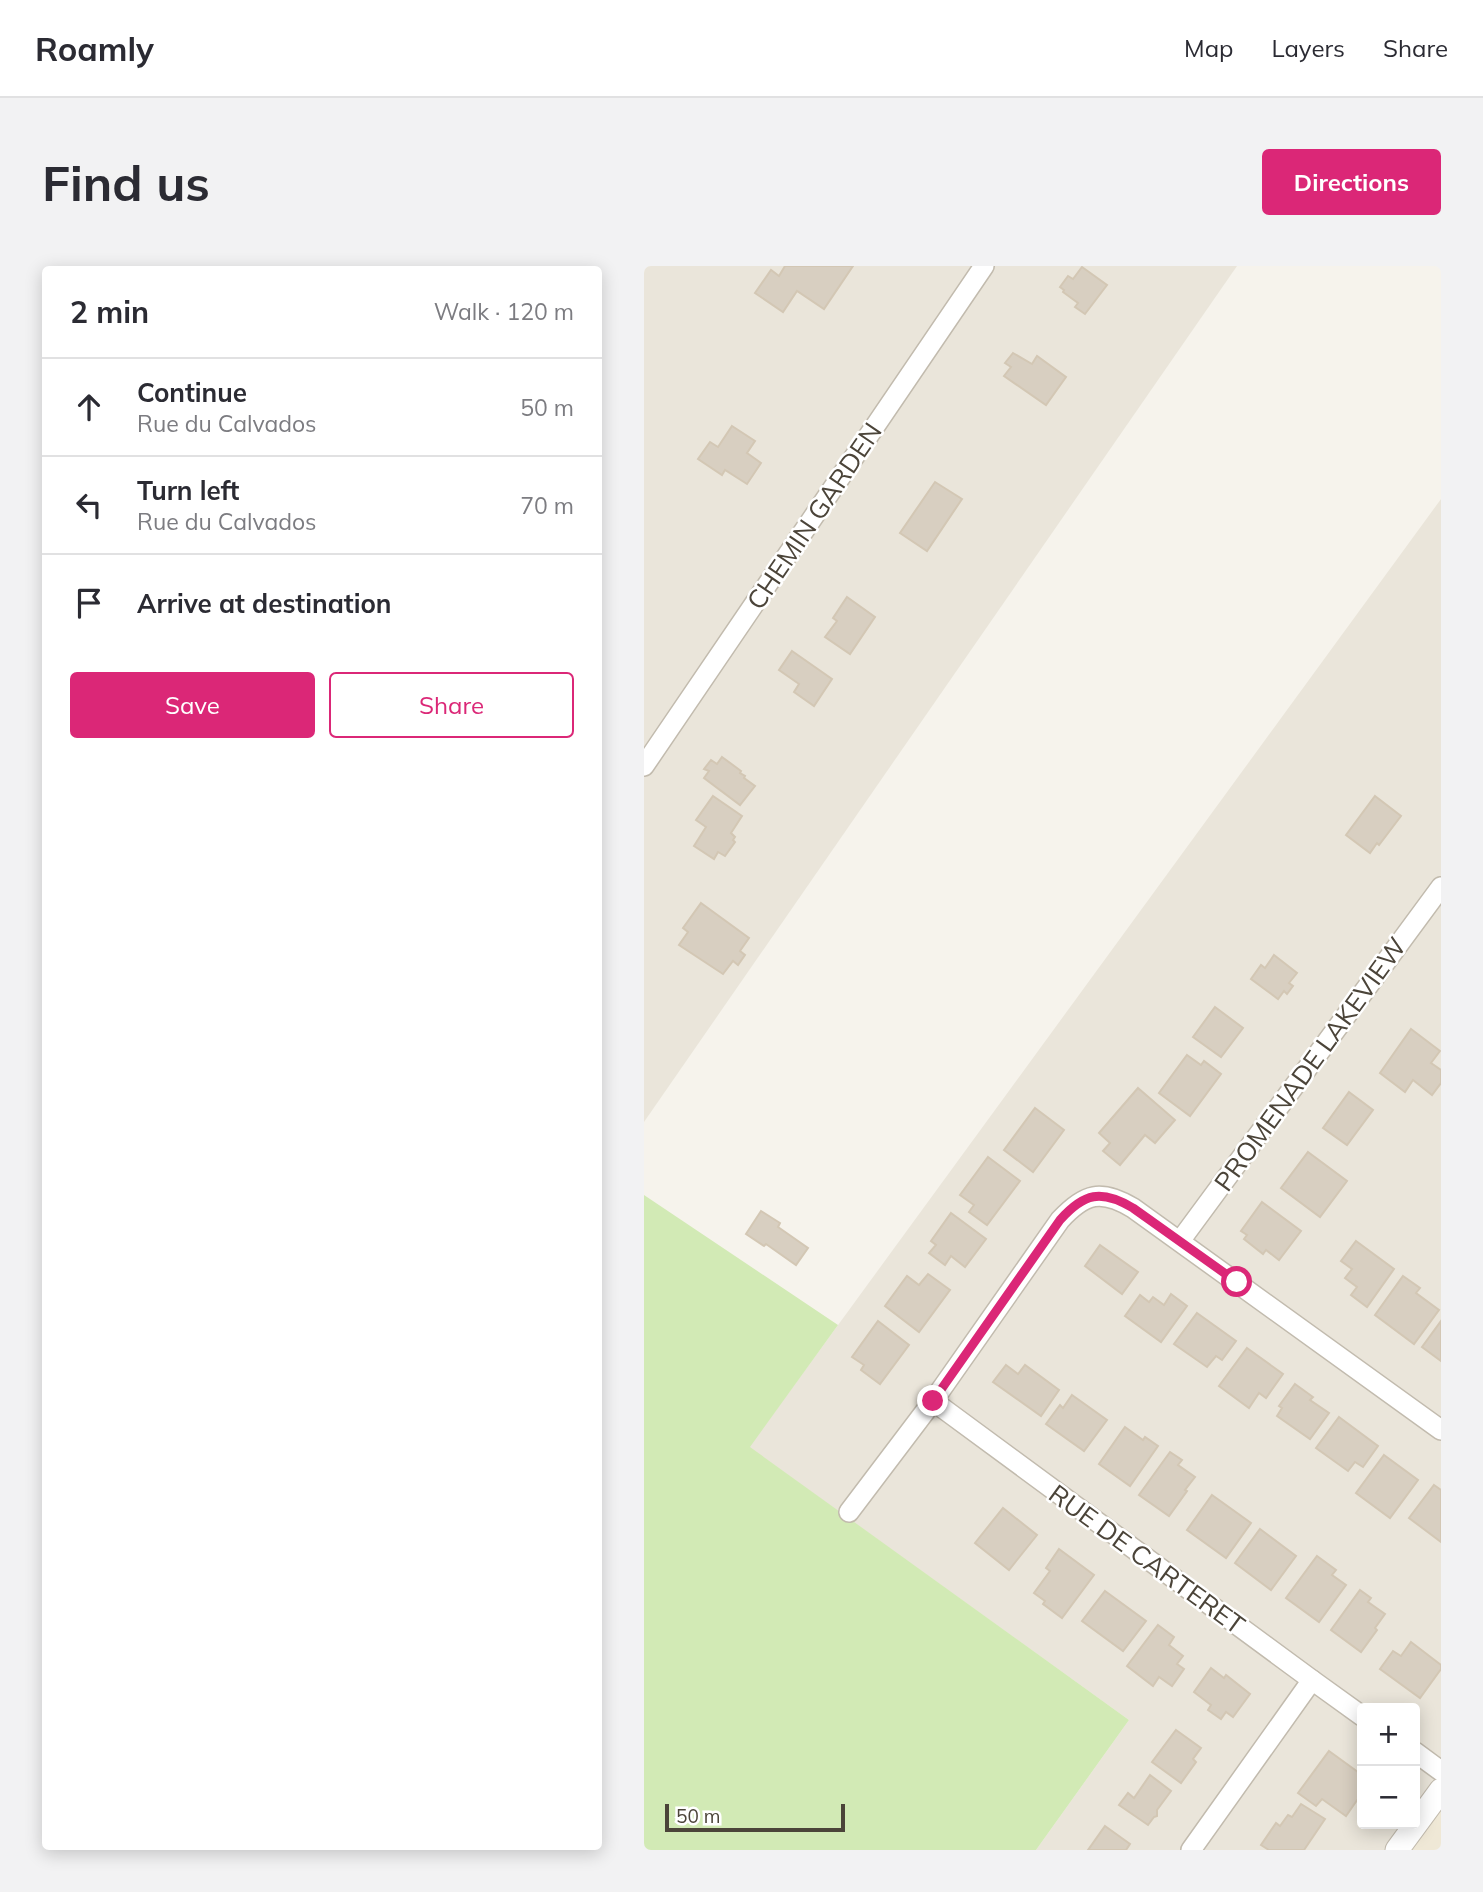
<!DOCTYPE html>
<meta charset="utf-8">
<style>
:root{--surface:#fff;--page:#f2f2f3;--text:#2b2b33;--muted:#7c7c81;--line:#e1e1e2;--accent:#db2777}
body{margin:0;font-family:Mulish,sans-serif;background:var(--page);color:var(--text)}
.controls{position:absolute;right:21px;bottom:21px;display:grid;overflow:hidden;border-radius:7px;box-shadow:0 4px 18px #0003}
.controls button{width:63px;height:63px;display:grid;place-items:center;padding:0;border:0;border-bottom:2px solid var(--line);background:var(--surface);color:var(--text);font:35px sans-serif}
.scale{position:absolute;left:21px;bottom:18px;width:180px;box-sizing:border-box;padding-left:7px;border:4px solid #4b4439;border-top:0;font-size:19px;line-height:24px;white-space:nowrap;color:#4b4439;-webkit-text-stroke:5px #fff;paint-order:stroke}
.stop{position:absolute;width:21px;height:21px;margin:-16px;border:5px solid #db2777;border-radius:50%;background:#fff}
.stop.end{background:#db2777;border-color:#fff;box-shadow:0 2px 7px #0008}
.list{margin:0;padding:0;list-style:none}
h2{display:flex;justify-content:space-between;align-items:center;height:91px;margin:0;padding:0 28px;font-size:30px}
h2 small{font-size:23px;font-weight:400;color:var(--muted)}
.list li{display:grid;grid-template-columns:46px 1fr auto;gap:21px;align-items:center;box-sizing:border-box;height:98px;padding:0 28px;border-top:2px solid var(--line)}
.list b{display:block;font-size:26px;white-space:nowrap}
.list p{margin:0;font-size:23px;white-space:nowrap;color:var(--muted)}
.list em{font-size:23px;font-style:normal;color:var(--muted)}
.actions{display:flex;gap:14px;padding:21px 28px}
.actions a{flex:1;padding:16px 0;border:2px solid var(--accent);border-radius:7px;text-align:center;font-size:24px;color:var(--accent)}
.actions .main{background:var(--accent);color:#fff}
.icon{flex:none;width:38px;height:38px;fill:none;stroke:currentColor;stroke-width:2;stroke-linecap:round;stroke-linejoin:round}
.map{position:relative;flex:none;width:797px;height:1584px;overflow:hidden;border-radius:7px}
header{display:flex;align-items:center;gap:42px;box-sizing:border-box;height:98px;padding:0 35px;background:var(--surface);border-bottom:2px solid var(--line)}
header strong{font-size:33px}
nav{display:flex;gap:38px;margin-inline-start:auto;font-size:24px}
.intro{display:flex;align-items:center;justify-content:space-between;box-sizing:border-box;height:168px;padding:0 42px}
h1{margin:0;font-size:49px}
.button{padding:18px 32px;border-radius:7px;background:var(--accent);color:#fff;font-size:24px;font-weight:700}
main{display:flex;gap:42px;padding:0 42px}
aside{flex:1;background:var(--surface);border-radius:7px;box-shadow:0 4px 18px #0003}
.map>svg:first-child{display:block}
</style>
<header>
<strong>Roamly</strong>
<nav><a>Map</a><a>Layers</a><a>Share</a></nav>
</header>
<div class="intro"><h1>Find us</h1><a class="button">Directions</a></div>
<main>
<aside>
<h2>2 min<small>Walk · 120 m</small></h2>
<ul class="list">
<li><svg class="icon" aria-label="ahead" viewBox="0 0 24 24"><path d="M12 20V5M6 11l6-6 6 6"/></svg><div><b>Continue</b><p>Rue du Calvados</p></div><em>50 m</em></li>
<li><svg class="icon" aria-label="left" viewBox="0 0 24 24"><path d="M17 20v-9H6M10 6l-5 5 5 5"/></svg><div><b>Turn left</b><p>Rue du Calvados</p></div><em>70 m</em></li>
<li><svg class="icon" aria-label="arrive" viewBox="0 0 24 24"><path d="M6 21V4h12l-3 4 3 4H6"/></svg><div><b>Arrive at destination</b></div></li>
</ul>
<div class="actions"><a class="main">Save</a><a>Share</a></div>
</aside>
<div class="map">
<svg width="797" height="1584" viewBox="0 0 797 1584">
<rect width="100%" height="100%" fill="#f6f3ec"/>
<g fill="#eae5da" fill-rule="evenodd">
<path d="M0 0H593L0 856Z"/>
<path d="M797 233V1524L753 1584H392L485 1454 105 1181ZM718 1442H771V1558H718Z"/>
</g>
<path fill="#efe8d6" d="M797 1524V1584H753Z"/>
<path fill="#d2eab5" d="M0 929 194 1059 106 1181 485 1454 392 1584H0Z"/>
<g fill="#d8cfc1" stroke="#d3c7b4" stroke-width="2">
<path d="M141 0H209L180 43 153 25 139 46 111 27 127 4 135 10Z"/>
<path d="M438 1 463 19 441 48 431 41 434 37 419 26 420 24 416 21 424 10 429 13Z"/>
<path d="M369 87 388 98 393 90 422 111 402 139 360 110 367 101 361 97Z"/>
<path d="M88 160 111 175 103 187 117 197 103 218 81 204 78 209 54 193 66 176 74 181Z"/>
<path d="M291 216 318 233 283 285 256 267Z"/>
<path d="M203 331 231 351 206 388 181 371 193 355 189 352Z"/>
<path d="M148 385 188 413 170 440 150 426 155 418 135 404Z"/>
<path d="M78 491 97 505 96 507 101 510 100 512 111 520 96 539 60 512 65 505 60 503 67 494 73 498Z"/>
<path d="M69 530 98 550 87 567 91 571 89 574 91 576 81 590 74 586 70 593 50 580 62 561 52 554Z"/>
<path d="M731 530 757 550 735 579 733 577 726 587 702 569Z"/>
<path d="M57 637 105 672 96 685 101 689 94 699 89 695 79 708 35 679 44 666 39 662Z"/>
<path d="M630 689 653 707 645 717 649 720 643 728 640 725 634 733 607 713 617 699 621 702Z"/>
<path d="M571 741 599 762 577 791 549 771Z"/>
<path d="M767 763 796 785 787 797 797 804V817L788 829 769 814 761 826 736 807Z"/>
<path d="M543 789 557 799 560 795 577 808 546 850 515 827Z"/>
<path d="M494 822 531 854 511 877 501 869 476 899 459 885 466 877 455 867Z"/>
<path d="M705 826 729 844 703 879 679 862Z"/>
<path d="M391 842 420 864 389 906 360 884Z"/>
<path d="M664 886 703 915 676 951 637 922Z"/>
<path d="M344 891 376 915 343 959 325 946 330 939 316 929Z"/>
<path d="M618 936 657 965 635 994 622 984 619 988 600 973 603 969 597 965Z"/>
<path d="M117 945 136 957 134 961 164 982 152 999 122 978 120 980 102 968Z"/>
<path d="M307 947 342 973 321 1001 307 990 301 999 285 987 292 979 287 975Z"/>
<path d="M712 975 750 1003 723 1041 707 1029 713 1021 701 1012 708 1003 697 995Z"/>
<path d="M456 979 494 1006 478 1028 441 1000Z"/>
<path d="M284 1008 306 1024 275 1066 241 1040 263 1010 275 1019Z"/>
<path d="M759 1010 776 1022 772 1027 795 1044 770 1078 731 1049Z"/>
<path d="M527 1028 543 1040 517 1076 481 1050 496 1029 505 1036 509 1031 520 1039Z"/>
<path d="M553 1047 592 1075 578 1094 572 1090 563 1101 530 1078Z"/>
<path d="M234 1055 265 1079 236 1118 217 1104 220 1099 208 1091Z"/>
<path d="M797 1055V1095L778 1081Z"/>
<path d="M603 1082 639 1108 622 1132 615 1127 605 1142 575 1120Z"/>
<path d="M362 1099 374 1108 381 1099 415 1124 397 1150 349 1116Z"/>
<path d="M651 1118 669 1131 666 1134 685 1147 666 1173 633 1150 638 1142 635 1140Z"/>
<path d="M428 1129 463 1154 440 1185 402 1158 416 1139 419 1142Z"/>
<path d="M695 1151 734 1180 719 1201 711 1196 704 1205 672 1182Z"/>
<path d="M481 1161 499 1174 501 1171 514 1180 486 1220 455 1198Z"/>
<path d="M526 1186 538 1194 534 1199 551 1211 541 1224 543 1225 525 1250 495 1229Z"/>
<path d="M740 1189 774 1214 746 1252 712 1227Z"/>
<path d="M790 1219 797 1224V1276L765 1252Z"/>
<path d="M568 1229 607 1257 582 1292 543 1264Z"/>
<path d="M359 1242 393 1269 365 1304 331 1277Z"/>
<path d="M616 1263 652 1290 627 1324 591 1297Z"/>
<path d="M415 1283 450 1309 418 1352 399 1338 401 1335 390 1327 406 1305 402 1302Z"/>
<path d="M673 1290 692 1304 688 1309 702 1319 675 1356 642 1332Z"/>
<path d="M716 1324 727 1332 724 1336 741 1348 731 1362 733 1364 717 1386 687 1364Z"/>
<path d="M461 1325 502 1355 479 1385 438 1355Z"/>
<path d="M514 1359 530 1371 525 1379 539 1390 533 1398 540 1403 528 1420 515 1411 509 1420 483 1400Z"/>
<path d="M767 1376 797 1399V1403L776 1432 736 1403 749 1385 757 1390Z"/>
<path d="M567 1402 580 1412 582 1409 606 1428 589 1451 582 1446 577 1453 564 1444 567 1439 550 1426Z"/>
<path d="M532 1464 557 1482 549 1493 552 1496 537 1517 508 1496Z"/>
<path d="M685 1485 718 1509V1527L702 1550 678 1533 672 1540 654 1527Z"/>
<path d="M506 1509 527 1525 513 1544V1550L510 1551 504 1559 475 1539 484 1527 490 1532Z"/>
<path d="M657 1538 681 1553 660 1584H625L617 1579 632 1557 636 1560 644 1549 648 1551Z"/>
<path d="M461 1560 486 1578 482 1584H444Z"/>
</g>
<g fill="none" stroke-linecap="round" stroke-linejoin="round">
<g stroke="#c2bbae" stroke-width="22">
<g id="minor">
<path d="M0 500 340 0"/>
<path d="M536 975 797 621"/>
<path d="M289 1135 668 1414 718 1450"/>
<path d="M205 1246 289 1135 416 954C441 927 457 923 489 942L797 1164"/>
<path d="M771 1486 797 1505"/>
<path d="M547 1584 668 1414"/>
</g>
</g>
<g stroke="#c2bbae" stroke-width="25">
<path id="tertiary" d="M753 1584 797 1524"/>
</g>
<use href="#minor" stroke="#fff" stroke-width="19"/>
<use href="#tertiary" stroke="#fff" stroke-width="23"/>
</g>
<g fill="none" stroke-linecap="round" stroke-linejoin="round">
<path stroke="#db2777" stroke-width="9" d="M289 1135 416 954C440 927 457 923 489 942L593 1016"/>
</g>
<g text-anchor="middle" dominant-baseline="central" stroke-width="5" stroke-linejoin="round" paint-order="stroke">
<g font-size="26" fill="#4b4439" stroke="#fff">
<text transform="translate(170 250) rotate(-56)">CHEMIN GARDEN</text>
<text transform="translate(666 798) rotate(-54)">PROMENADE LAKEVIEW</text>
<text transform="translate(503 1293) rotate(36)">RUE DE CARTERET</text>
</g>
</g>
</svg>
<div class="controls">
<button>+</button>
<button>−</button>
</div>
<div class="scale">50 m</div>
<div class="stop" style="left:593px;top:1016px"></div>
<div class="stop end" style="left:289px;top:1135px"></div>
</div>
</main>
